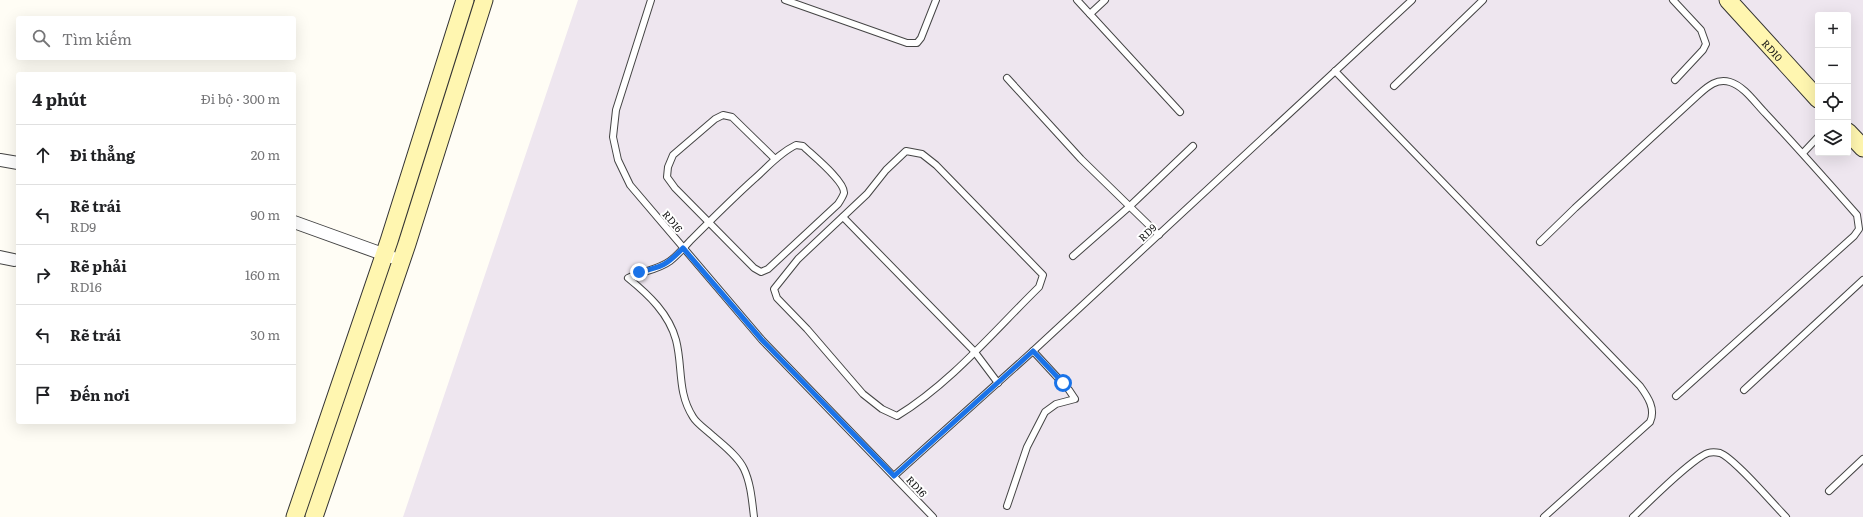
<!DOCTYPE html>
<html lang="vi">
<meta charset="utf-8">
<style>
:root{--surface:#fff;--page:#f6f6f6;--text:#202124;--muted:#757577;--line:#e0e0e0}
body{margin:0;font-family:Literata,serif;background:var(--page);color:var(--text)}
.controls{position:absolute;right:12px;top:12px;display:grid;overflow:hidden;border-radius:4px;box-shadow:0 4px 16px #0002}
.controls button{width:36px;height:36px;display:grid;place-items:center;padding:0;border:0;border-bottom:1px solid var(--line);background:var(--surface);color:var(--text);font:20px sans-serif}
.stop{position:absolute;width:12px;height:12px;margin:-9px;border:3px solid #1a73e8;border-radius:50%;background:#fff}
.stop.end{background:#1a73e8;border-color:#fff;box-shadow:0 1px 4px #0008}
.list{margin:0;padding:0;list-style:none}
h2{display:flex;justify-content:space-between;align-items:center;height:52px;margin:0;padding:0 16px;font-size:17px}
h2 small{font-size:13px;font-weight:400;color:var(--muted)}
.list li{display:grid;grid-template-columns:26px 1fr auto;gap:12px;align-items:center;box-sizing:border-box;height:60px;padding:0 16px;border-top:1px solid var(--line)}
.list b{display:block;font-size:15px;white-space:nowrap}
.list p{margin:0;font-size:13px;white-space:nowrap;color:var(--muted)}
.list em{font-size:13px;font-style:normal;color:var(--muted)}
.icon{flex:none;width:22px;height:22px;fill:none;stroke:currentColor;stroke-width:2;stroke-linecap:round;stroke-linejoin:round}
.map{position:relative;flex:none;width:1863px;height:517px;overflow:hidden}
.search{position:absolute;background:var(--surface);box-shadow:0 4px 16px #0002;left:16px;top:16px;width:280px;height:44px;display:flex;align-items:center;gap:10px;box-sizing:border-box;padding:0 14px;border-radius:4px;color:var(--muted);font-size:15px}
.panel{position:absolute;background:var(--surface);box-shadow:0 4px 16px #0002;left:16px;top:72px;width:280px;height:352px;border-radius:4px}
.map>svg:first-child{display:block}
</style>
<div class="map">
<svg width="1863" height="517" viewBox="0 0 1863 517">
<rect width="100%" height="100%" fill="#fffdf5"/>
<path fill="#eee6ef" fill-rule="evenodd" d="M578 0H1863V517H403ZM1818 15H1848V153H1818Z"/>
<g fill="none" stroke-linecap="round" stroke-linejoin="round">
<g stroke="#444" stroke-width="8">
<g id="lane">
<path d="M651 0 616 110 613 137 618 160 630 185 762 340 933 517"/>
<path d="M785 0 907 43H917L921 38 936 0"/>
<path d="M1077 0 1180 112"/>
<path d="M1673 0 1701 30 1706 44 1703 50 1675 80"/>
<path d="M1090 14 1105 0"/>
<path d="M1335 71 1640 386C1648 397 1656 409 1650 422L1544 517"/>
<path d="M1007 78 1081 159 1159 235"/>
<path d="M1394 86 1483 0"/>
<path d="M906 151 922 154 936 165 1043 275 1039 287C994 331 951 383 897 416L882 409 863 394 807 329 777 298 774 289 798 259 867 194 886 170Z"/>
<path d="M1803 153 1818 137"/>
<path d="M843 217 974 351 998 383"/>
<path d="M1540 242 1575 208 1698 95C1707 87 1716 78 1730 82 1744 86 1756 104 1766 114 1797 147 1827 181 1857 215L1859 229 1854 236 1676 396"/>
<path d="M1073 256 1130 206 1193 146"/>
<path d="M1744 390 1863 280"/>
<path d="M894 476 1033 351 1412 0"/>
<path d="M1829 491 1863 459"/>
<path d="M1007 506 1027 447 1045 412 1056 404 1075 399 1069 390 1033 351"/>
<path d="M754 517C752 501 751 484 744 469 738 456 723 445 713 436 707 430 697 424 693 417 677 392 683 367 676 340 669 314 649 295 628 278 642 271 658 270 670 261 678 255 685 246 692 239 712 219 732 199 753 180 767 168 779 153 796 145L803 146C811 154 845 181 844 193 843 196 840 201 838 204L768 269 761 272 754 268 675 188 667 177 668 167 673 155 715 119 723 115 732 117 775 159"/>
<path d="M1633 517C1648 503 1691 459 1708 453 1711 452 1716 452 1720 453 1734 458 1773 504 1786 517"/>
</g>
</g>
<g stroke="#444" stroke-width="14">
<g id="street">
<path d="M0 160 18 163"/>
<path d="M294 222 391 257"/>
<path d="M0 257 14 260"/>
</g>
</g>
<g stroke="#333" stroke-width="19">
<g id="secondary">
<path id="s1" d="M1728 0 1818 99"/>
<path d="M1848 132 1863 148"/>
<path d="M295 517 389 241 465 0"/>
<path d="M314 517 407 244 484 0"/>
</g>
</g>
<use href="#lane" stroke="#fff" stroke-width="6"/>
<use href="#street" stroke="#fff" stroke-width="12"/>
<use href="#secondary" stroke="#fff6b0" stroke-width="17"/>
</g>
<g fill="none" stroke-linecap="round" stroke-linejoin="round">
<path stroke="#1a73e8" stroke-width="5" d="M639 272C662 267 667 265 683 248L762 340 894 476 1033 351 1063 383"/>
</g>
<g text-anchor="middle" dominant-baseline="central" stroke-width="4" stroke-linejoin="round" paint-order="stroke">
<g font-size="10" fill="#111" stroke="#fff">
<text stroke="none"><textPath href="#s1" startOffset="67">RD10</textPath></text>
<text transform="translate(673 221) rotate(50)">RD16</text>
<text transform="translate(1147 232) rotate(-43)">RD9</text>
<text transform="translate(917 486) rotate(47)">RD16</text>
</g>
</g>
</svg>
<div class="controls">
<button>+</button>
<button>−</button>
<button><svg class="icon" aria-label="locate" viewBox="0 0 24 24"><circle cx="12" cy="12" r="6"/><path d="M12 2v4M12 18v4M2 12h4M18 12h4"/></svg></button>
<button><svg class="icon" aria-label="layers" viewBox="0 0 24 24"><path d="M12 4l9 5-9 5-9-5zM3 14l9 5 9-5"/></svg></button>
</div>
<div class="stop" style="left:1063px;top:383px"></div>
<div class="stop end" style="left:639px;top:272px"></div>
<div class="search"><svg class="icon" aria-label="search" viewBox="0 0 24 24"><circle cx="10" cy="10" r="6"/><path d="M15 15l6 6"/></svg>Tìm kiếm</div>
<section class="panel">
<h2>4 phút<small>Đi bộ · 300 m</small></h2>
<ul class="list">
<li><svg class="icon" aria-label="ahead" viewBox="0 0 24 24"><path d="M12 20V5M6 11l6-6 6 6"/></svg><div><b>Đi thẳng</b></div><em>20 m</em></li>
<li><svg class="icon" aria-label="left" viewBox="0 0 24 24"><path d="M17 20v-9H6M10 6l-5 5 5 5"/></svg><div><b>Rẽ trái</b><p>RD9</p></div><em>90 m</em></li>
<li><svg class="icon" aria-label="right" viewBox="0 0 24 24"><path d="M7 20v-9h11M14 6l5 5-5 5"/></svg><div><b>Rẽ phải</b><p>RD16</p></div><em>160 m</em></li>
<li><svg class="icon" aria-label="left" viewBox="0 0 24 24"><path d="M17 20v-9H6M10 6l-5 5 5 5"/></svg><div><b>Rẽ trái</b></div><em>30 m</em></li>
<li><svg class="icon" aria-label="arrive" viewBox="0 0 24 24"><path d="M6 21V4h12l-3 4 3 4H6"/></svg><div><b>Đến nơi</b></div></li>
</ul>
</section>
</div>
